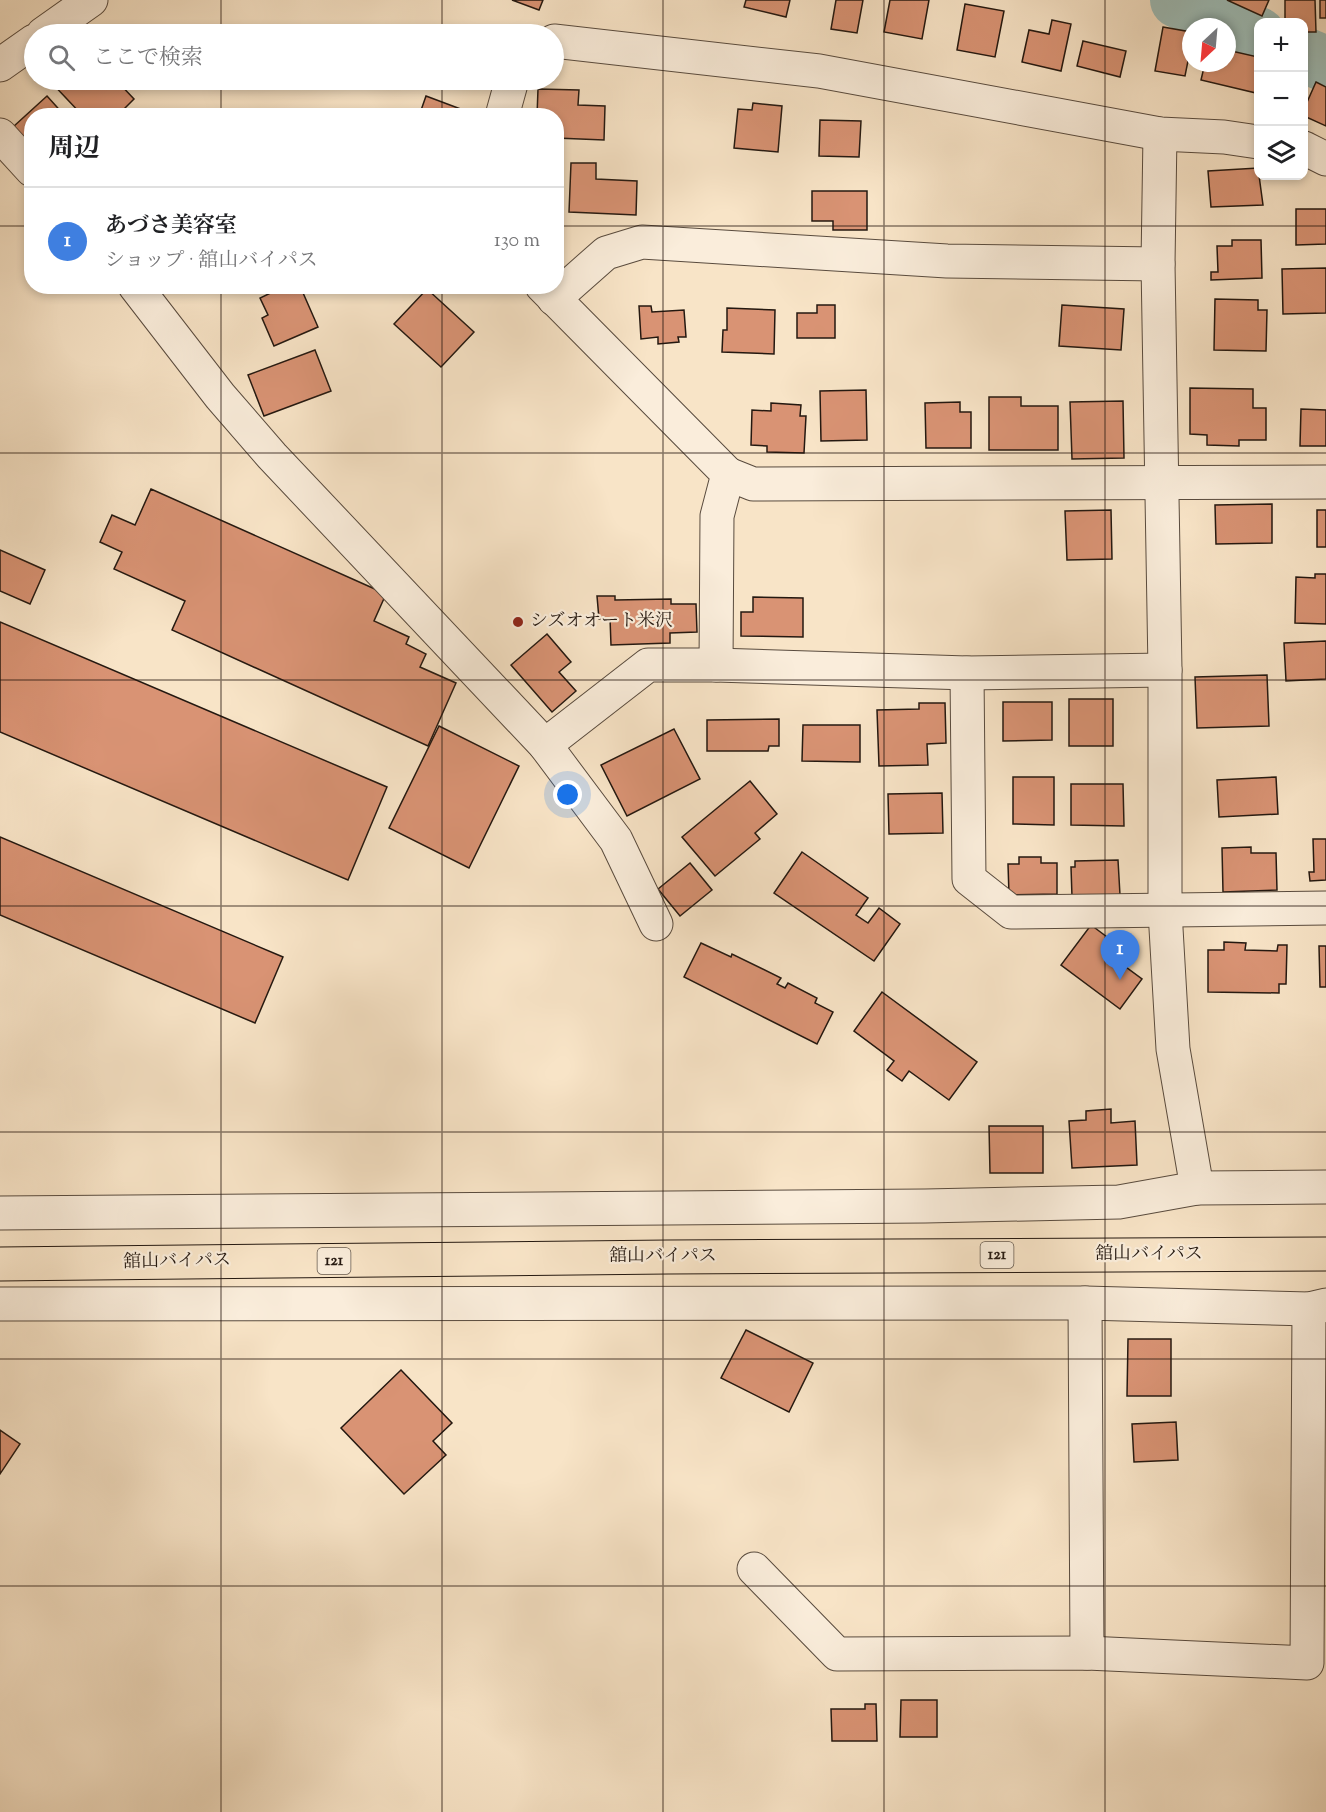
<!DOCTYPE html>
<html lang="ja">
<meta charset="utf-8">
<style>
:root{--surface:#fff;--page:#f6f6f6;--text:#202124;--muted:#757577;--line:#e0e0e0;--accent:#8f2418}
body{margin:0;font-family:"Sorts Mill Goudy","Noto Serif JP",serif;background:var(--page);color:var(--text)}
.controls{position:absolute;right:18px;top:18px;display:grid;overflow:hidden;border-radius:12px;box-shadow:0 3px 9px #0003}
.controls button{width:54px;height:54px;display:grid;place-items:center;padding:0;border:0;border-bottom:2px solid var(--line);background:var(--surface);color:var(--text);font:30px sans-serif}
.compass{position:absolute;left:1182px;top:18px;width:54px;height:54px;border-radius:50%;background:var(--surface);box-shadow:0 3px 9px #0003;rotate:206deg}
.you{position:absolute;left:568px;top:795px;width:21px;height:21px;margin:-15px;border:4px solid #fff;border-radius:50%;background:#1a73e8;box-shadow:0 0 0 9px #1a73e833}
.badge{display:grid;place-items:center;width:39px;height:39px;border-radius:50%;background:var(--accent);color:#fff;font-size:20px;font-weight:700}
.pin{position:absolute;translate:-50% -50px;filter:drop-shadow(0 2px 3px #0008)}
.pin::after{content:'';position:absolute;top:32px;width:21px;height:18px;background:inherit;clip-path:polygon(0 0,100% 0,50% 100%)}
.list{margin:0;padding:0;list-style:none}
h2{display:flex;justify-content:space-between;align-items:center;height:78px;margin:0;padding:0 24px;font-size:26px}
h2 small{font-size:20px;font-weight:400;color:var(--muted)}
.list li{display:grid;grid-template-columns:39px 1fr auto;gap:18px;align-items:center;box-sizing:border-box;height:108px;padding:0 24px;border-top:2px solid var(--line)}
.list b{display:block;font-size:22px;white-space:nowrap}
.list p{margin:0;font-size:20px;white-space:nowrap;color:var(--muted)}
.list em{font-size:20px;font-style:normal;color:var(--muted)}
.icon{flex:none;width:33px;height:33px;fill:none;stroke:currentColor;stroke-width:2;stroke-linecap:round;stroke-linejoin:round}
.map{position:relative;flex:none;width:1326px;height:1812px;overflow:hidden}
.search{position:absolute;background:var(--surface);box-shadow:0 3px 9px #0003;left:24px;top:24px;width:540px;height:66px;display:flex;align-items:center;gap:15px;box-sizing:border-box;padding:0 21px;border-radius:33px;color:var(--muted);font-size:22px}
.panel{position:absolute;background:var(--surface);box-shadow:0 3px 9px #0003;left:24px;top:108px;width:540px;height:186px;border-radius:24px}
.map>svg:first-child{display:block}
</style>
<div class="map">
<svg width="1326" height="1812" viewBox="0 0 1326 1812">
<rect width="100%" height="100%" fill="#f8e4c7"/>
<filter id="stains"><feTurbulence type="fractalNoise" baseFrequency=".00333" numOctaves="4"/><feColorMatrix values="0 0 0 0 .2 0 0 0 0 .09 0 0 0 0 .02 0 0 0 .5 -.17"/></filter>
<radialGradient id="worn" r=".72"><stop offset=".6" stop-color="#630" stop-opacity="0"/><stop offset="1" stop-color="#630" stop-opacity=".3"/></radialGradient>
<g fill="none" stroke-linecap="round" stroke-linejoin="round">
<g stroke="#9ebeb9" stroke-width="56">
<path d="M1178 0 1258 35"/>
<path d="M1304 55 1326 64"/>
</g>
</g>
<g fill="#d99374" stroke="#241810" stroke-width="1.5">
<path d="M512 0H543L539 10Z"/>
<path d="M746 0H790L786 17 744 7Z"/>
<path d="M836 0H863L857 33 831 29Z"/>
<path d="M890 0H929L922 39 884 32Z"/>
<path d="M1227 0H1269L1262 16Z"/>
<path d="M1285 0H1315L1316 32H1304V22H1285Z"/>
<rect x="1320" y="0" width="6" height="18"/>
<path d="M965 4 1004 11 995 57 957 50Z"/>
<path d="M1052 20 1071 24 1061 71 1022 62 1029 30 1049 34Z"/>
<path d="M1163 27 1191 32V46L1185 76 1155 71Z"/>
<path d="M1083 41 1126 51 1120 77 1077 66Z"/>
<path d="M1227 50 1258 57V83L1256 93 1201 80 1205 63H1227Z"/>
<path d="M49 80H116L134 99 117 116H83Z"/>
<path d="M1316 82 1326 87V126L1304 116V109Z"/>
<path d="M538 89 579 90 578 105 605 106 604 140 556 138V116H537Z"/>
<path d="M47 96 65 116H32V147L13 127Z"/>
<path d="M426 96 466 111 465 116H419Z"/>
<path d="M753 103 782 106 778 152 734 148 738 109 752 110Z"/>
<path d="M820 120 861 121 859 157 819 156Z"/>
<path d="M571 163H596V179L637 181 636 215 569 212Z"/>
<path d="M1258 168 1263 205 1211 207 1208 171Z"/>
<path d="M812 191H867V230H833V221H812Z"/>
<path d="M1296 209H1326V244L1296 245Z"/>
<path d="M1232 240H1261L1262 278 1211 280V272H1218L1217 246H1232Z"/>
<path d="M1326 268V313L1283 314 1282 269Z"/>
<path d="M285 286H300L318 327 274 346 262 318 268 315 260 298Z"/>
<path d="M427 289 474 332 441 367 394 324Z"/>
<path d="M1215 299 1258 300V310H1267L1266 351 1214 350Z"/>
<path d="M817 305H835V338H797V313H817Z"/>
<path d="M1062 305 1124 309 1121 350 1059 346Z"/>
<path d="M639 306H651L652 312 684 310 686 337H678L679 342 658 344V337L641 339Z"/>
<path d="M727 308 775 310 774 354 722 352 723 330H727Z"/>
<path d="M315 350 331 391 264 416 248 375Z"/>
<path d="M1190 388 1253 389V408H1266V440H1239V446L1207 445V435L1190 434Z"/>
<path d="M866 390 867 440 821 441 820 391Z"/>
<path d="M989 397H1021V406H1058V450H989Z"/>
<path d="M1123 401 1124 458 1072 459 1070 402Z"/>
<path d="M960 402V412H971V448H926L925 403Z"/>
<path d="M771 403 801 405 800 416H806L804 453 767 452V446L751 445 752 410 771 411Z"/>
<path d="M1301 409 1326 410V446H1300Z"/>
<path d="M151 489 386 594 374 621 409 637 406 644 426 654 420 667 456 683 428 746 172 630 185 601 114 569 122 552 100 542 112 515 135 525Z"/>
<path d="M1272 504V543L1216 544 1215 505Z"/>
<path d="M1111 510 1112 559 1067 560 1065 511Z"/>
<rect x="1317" y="510" width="9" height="37"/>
<path d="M0 550 45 570 30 604 0 591Z"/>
<path d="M1315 574H1326V624L1295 623 1296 577 1315 578Z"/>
<path d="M597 596H615V600L671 599V604H696L697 632 670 633V643L611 645 610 618 599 619Z"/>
<path d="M753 597 803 598V637L741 636V612H753Z"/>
<path d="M0 622 387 787 348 880 0 732Z"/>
<path d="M547 634 571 662 559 672 576 691 552 712 511 665Z"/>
<path d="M1326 641V679L1286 681 1284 643Z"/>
<path d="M1267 675 1269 726 1197 728 1195 677Z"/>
<rect x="1069" y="699" width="44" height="47"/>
<path d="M1003 702H1052V740L1003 741Z"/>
<path d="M919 703H945L946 743 927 744 928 765 879 766 877 710 919 709Z"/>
<path d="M779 719V746H769L768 751H707V720Z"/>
<path d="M803 725H860V762L802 761Z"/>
<path d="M439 726 519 766 469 868 389 828Z"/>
<path d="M674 729 700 779 627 816 601 765Z"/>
<path d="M1013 777H1054V825L1013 824Z"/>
<path d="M1276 777 1278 814 1219 817 1217 780Z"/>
<path d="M750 781 777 814 755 833 760 839 715 876 682 837Z"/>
<path d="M1071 784H1123L1124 826 1071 825Z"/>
<path d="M942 793 943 833 889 834 888 794Z"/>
<path d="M0 837 283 957 255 1023 0 915Z"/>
<path d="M1313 839H1326V880L1310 881 1309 872H1314Z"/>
<path d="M1251 847V853H1276L1277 890 1223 892 1222 848Z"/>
<path d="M802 852 868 898 856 915 868 923 879 908 900 924 874 961 774 893Z"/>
<path d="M1019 857H1041V863H1057V894L1009 895 1008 864H1019Z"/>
<path d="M1118 860 1120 895 1072 897 1071 867H1075V861Z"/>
<path d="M690 863 712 890 680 916 658 889Z"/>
<path d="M1091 925 1119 946 1111 956 1142 979 1120 1009 1061 965Z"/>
<path d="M1224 942 1246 943 1245 950 1277 951 1278 945H1287L1286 984H1279V993L1208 992V950H1224Z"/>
<path d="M701 943 731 957 732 954 781 978 777 984 785 988 788 983 817 998 815 1003 833 1012 817 1044 684 977Z"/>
<path d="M1319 946H1326V987H1320Z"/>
<path d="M882 992 977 1062 949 1100 909 1071 902 1081 887 1070 894 1061 854 1031Z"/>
<path d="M1111 1109V1123L1135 1121 1137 1165 1072 1168 1069 1121 1086 1120V1111Z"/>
<path d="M989 1126H1043V1173H990Z"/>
<path d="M746 1330 813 1363 789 1412 721 1378Z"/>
<path d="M1128 1339H1171V1396H1127Z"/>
<path d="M401 1370 452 1423 433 1441 446 1455 404 1494 341 1428Z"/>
<path d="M1176 1422 1178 1460 1134 1462 1132 1424Z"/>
<path d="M0 1430 20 1444 0 1474Z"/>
<path d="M901 1700H937V1737H900Z"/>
<path d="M865 1704H876L877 1741H832L831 1709H865Z"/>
</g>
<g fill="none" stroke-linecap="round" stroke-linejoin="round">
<g stroke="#594b3e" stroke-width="35">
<g id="street">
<path d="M43 34 91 0"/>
<path d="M554 41 819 71 1160 134 1224 137 1258 142"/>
<path d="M0 65 34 41"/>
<path d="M502 116 512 80"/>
<path d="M1160 134 1158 264 1165 670V911L1173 1049 1197 1188"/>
<path d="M0 135 32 170"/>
<path d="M1304 148 1326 159"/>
<path d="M135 286 220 396 272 456 545 745 616 840 656 924"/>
<path d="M542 286 728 474 717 516 716 665"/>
<path d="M554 299 606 253 642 242 947 261 1158 264"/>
<path d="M728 474 753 484 1326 482"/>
<path d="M967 673 969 879 1011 912 1326 908"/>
<path d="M545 745 648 665H716L967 673 1165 670"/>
<path d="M0 1213 925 1206 1119 1202 1197 1188 1326 1187"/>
<path d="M1085 1303 1087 1653"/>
<path d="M0 1304 1085 1303 1309 1309 1326 1305"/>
<path d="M754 1569 837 1654 1087 1653 1307 1663 1309 1309"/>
</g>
</g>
<g stroke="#241810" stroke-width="35">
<path id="highway" d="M0 1264 668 1257 1326 1254"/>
</g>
<use href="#street" stroke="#faeddb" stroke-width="33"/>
<use href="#highway" stroke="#f8e4c7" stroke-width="33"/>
</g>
<path fill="none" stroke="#241810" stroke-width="1.5" stroke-opacity="0.55" d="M221 0V34M442 0V34M663 0V1812M884 0V1812M1105 0V1812M221 80V116M442 80V116M0 226H32M556 226H1326M221 286V1812M442 286V1812M0 453H1326M0 680H1326M0 906H1326M0 1132H1326M0 1359H1326M0 1586H1326"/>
<circle fill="#8f2418" stroke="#faeddb" stroke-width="2" cx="518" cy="622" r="6"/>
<g text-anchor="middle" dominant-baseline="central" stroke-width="4.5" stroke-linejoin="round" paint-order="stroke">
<g fill="#faeddb" stroke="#64584d" stroke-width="1.5">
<rect x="980.5" y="1242" width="33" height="26" rx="4.5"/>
<rect x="317.5" y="1248" width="33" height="26" rx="4.5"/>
</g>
<g font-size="16" font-weight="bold" fill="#241810">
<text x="997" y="1255">121</text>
<text x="334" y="1261">121</text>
</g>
<g font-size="18" fill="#241810" stroke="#faeddb" text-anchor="start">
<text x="530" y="622">シズオオート米沢</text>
</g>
<g font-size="18" fill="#241810" stroke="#faeddb">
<text x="1149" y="1255">舘山バイパス</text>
<text x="663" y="1257">舘山バイパス</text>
<text transform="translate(177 1262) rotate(-1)">舘山バイパス</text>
</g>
</g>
<rect width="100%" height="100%" filter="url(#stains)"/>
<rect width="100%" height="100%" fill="url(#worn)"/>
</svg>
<div class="controls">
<button>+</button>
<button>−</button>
<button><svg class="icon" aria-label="layers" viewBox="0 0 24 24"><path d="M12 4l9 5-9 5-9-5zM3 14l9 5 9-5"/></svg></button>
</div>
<svg class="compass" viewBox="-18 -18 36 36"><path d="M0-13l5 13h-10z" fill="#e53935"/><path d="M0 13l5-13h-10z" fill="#757577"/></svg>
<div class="you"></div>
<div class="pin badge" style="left:1120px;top:980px;background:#3f7fe0">1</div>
<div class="search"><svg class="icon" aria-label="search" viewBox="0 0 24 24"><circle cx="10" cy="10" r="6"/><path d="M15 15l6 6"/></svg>ここで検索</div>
<section class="panel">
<h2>周辺<small></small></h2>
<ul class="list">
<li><span class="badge" style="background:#3f7fe0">1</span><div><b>あづさ美容室</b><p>ショップ · 舘山バイパス</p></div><em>130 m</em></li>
</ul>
</section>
</div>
